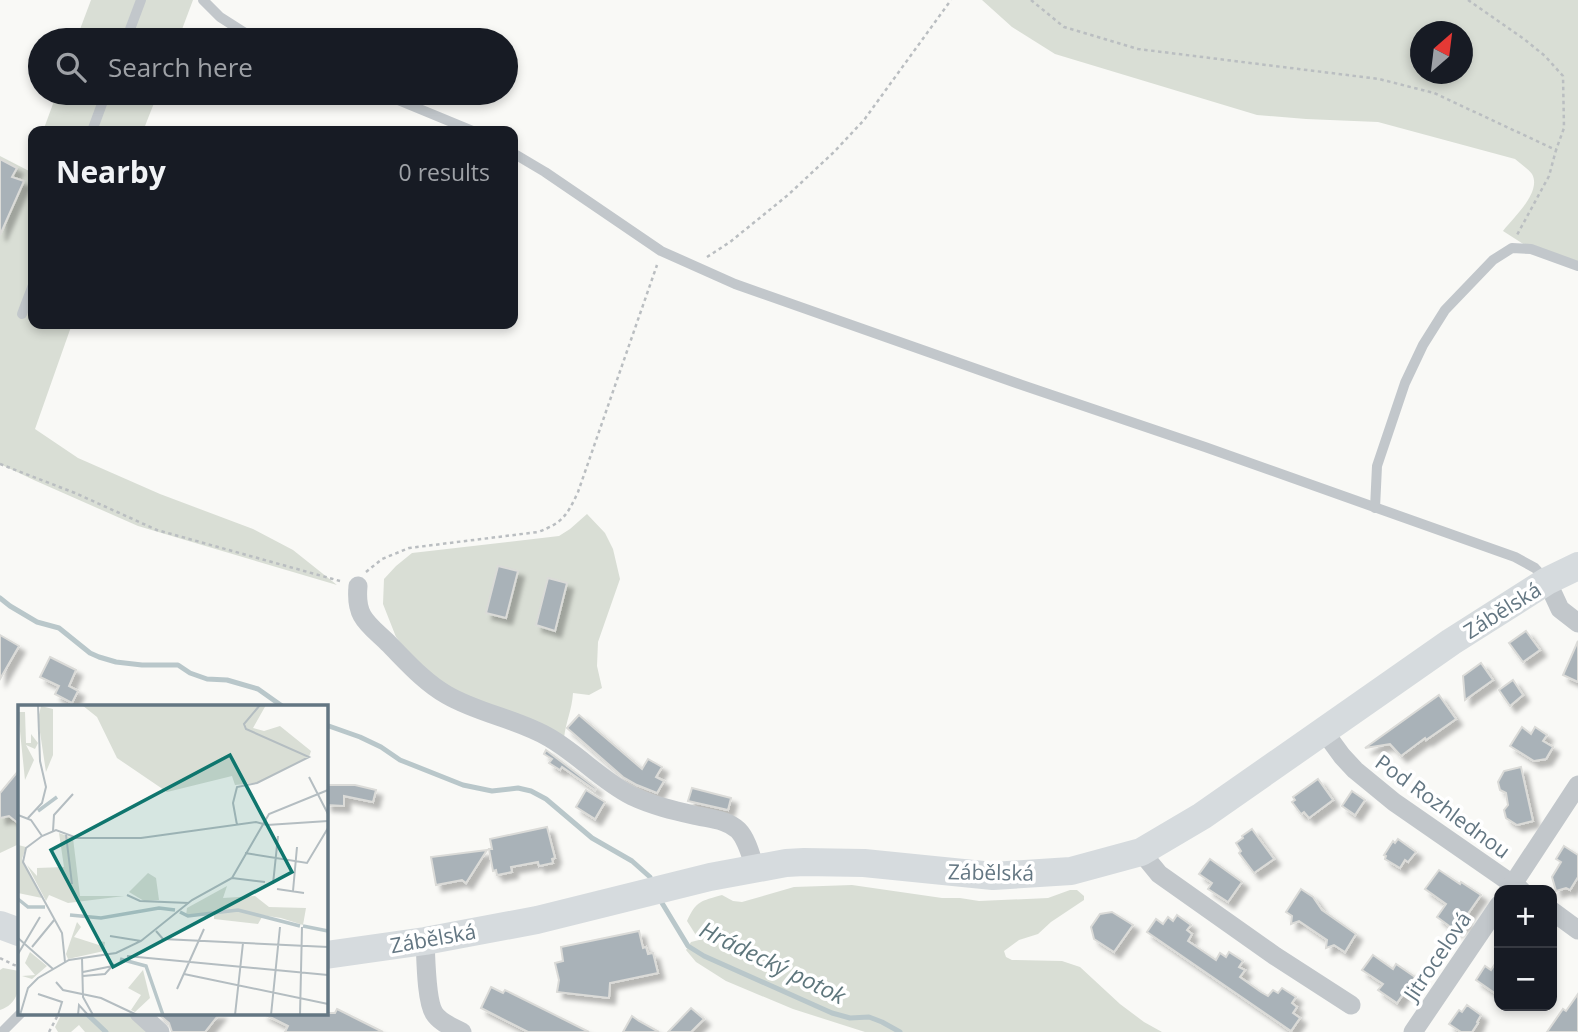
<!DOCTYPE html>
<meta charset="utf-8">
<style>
:root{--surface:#171b24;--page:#242831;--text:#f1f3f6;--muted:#9ea1a6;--line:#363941}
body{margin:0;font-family:"Open Sans",sans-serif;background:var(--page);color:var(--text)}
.controls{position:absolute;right:21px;bottom:21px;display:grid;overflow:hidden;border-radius:14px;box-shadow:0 4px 10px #0003}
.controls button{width:63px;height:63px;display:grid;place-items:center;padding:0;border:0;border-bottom:2px solid var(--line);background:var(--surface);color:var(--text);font:35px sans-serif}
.compass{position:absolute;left:1410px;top:21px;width:63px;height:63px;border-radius:50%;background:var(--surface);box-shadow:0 4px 10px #0003;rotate:28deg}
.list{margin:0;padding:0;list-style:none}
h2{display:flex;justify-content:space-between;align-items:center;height:91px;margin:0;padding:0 28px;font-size:30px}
h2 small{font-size:23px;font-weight:400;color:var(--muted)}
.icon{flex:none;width:38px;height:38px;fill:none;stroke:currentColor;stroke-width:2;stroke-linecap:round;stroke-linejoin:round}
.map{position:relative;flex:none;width:1578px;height:1032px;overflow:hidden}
.search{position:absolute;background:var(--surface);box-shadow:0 4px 10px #0003;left:28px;top:28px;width:490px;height:77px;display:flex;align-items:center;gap:18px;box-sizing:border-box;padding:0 24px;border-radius:38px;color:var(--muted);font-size:26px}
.panel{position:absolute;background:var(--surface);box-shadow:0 4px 10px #0003;left:28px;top:126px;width:490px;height:203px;border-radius:14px}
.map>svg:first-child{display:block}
</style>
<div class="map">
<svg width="1578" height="1032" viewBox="0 0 1578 1032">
<defs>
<filter id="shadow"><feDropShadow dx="6" dy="6" stdDeviation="2" flood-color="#0004"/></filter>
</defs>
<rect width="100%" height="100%" fill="#f9f9f6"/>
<g fill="#d9ded5" fill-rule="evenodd">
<path d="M91 0H193L178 40H76Z"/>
<path d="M982 0H1578V266L1531 249 1503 231C1514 217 1542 192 1532 174 1528 169 1521 164 1515 159L1378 122 1306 119 1257 115 1055 54 1012 27ZM1420 32H1462V74H1420Z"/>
<path d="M57 93H158L143 131H43Z"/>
<path d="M0 156 29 171 33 159V324H72L35 429 78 458 160 494 253 529 293 550 337 585 138 526 36 481 0 464Z"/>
<path d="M587 514 605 533 613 549 620 579 598 642 597 666 602 688 589 695 573 693C572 710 566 721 564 738L457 693 425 673 396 637 383 604 384 579 396 566 412 553 559 536 570 529Z"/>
<path d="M7 814 19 823V844L0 853V817Z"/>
<path d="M852 885 942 898H960L979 901 1048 898 1070 890H1077L1084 896V900L1051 922 1038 934 1019 940 1004 951 1006 957 1012 960 1062 961 1080 967 1120 1004 1144 1022 1162 1032H865L793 1009 726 981 696 962 686 950 691 942 699 940 687 921C696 901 701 901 722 895L733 901 742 902 794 887Z"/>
<path d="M3 968 19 971C20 988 18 1004 0 1010V970Z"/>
<path d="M62 1013H133L149 1032H85L79 1025 71 1032H58L55 1027Z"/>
</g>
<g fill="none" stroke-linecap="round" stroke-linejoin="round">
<g stroke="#b9c7ca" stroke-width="5">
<path d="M0 598 10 606 37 622 59 628 90 653 99 657 116 662 142 665H178L190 673 207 679 227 680 258 689 282 706"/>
<path d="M326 725 360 737 381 747 400 760 463 785 492 791 518 788 531 791 546 799 592 838 632 861 650 877 652 883"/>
<path d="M659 898 688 946 704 956 832 1013 850 1018 869 1017 882 1022 900 1032"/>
<path d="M86 1013 106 1032"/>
</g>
</g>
<g fill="#a9b2b8" stroke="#dbdbd8" stroke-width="2" filter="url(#shadow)">
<path d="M0 159 17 168 12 177 24 181 0 235Z"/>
<path d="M498 566 518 571 506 618 486 613Z"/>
<path d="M548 578 567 583 555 631 536 625Z"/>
<path d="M1526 631 1540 650 1523 662 1509 643Z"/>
<path d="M0 635 19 646 0 679Z"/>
<path d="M1578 641V682L1563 675Z"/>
<path d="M50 657 76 670 69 686 78 691 72 703 55 694 59 686 40 677Z"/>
<path d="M1481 663 1493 680 1465 700 1463 676Z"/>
<path d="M1513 680 1523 695 1510 706 1499 690Z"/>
<path d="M1439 695 1456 719 1426 740 1425 738 1401 756 1390 744 1365 748Z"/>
<path d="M579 715 642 769 648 759 662 767 656 777 664 781 657 793 637 785 623 777 567 728Z"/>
<path d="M1522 727 1531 734 1535 727 1547 735 1543 741 1553 747 1546 759 1534 761 1510 746Z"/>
<path d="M546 750 596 788 595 790 562 767 560 770 549 763 552 759 544 754Z"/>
<path d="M1521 767 1533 821 1517 825 1506 818 1504 810 1508 805 1506 793 1500 790 1498 782 1504 771Z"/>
<path d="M19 770V824L9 816 0 818V793Z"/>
<path d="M1318 779 1333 800 1309 818 1304 812 1301 814 1292 802 1295 800 1293 797Z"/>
<path d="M326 785H355L376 790 373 802 344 796V806L326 805Z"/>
<path d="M692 788 731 798 728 810 688 801Z"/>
<path d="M586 790 605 802 595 819 576 807Z"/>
<path d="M1352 791 1365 800 1355 815 1342 806Z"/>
<path d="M547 827 555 858 552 859 553 863 539 866 538 862 511 867 512 872 497 875 496 870 493 871 489 849H492L490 839Z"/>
<path d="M1252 829 1274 859 1254 873 1239 853 1241 851 1236 843 1243 838 1242 836Z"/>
<path d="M1398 839 1416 852 1408 862 1405 860 1400 868 1385 859 1386 856 1384 855 1393 841 1395 843Z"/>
<path d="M1564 846 1578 855V877L1570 890 1566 888 1556 891 1552 877 1561 862 1556 859Z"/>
<path d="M487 850 466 883 462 880 436 885 431 857Z"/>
<path d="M1210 859 1242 882 1228 902 1208 889 1212 883 1199 874Z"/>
<path d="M1439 870 1460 884 1461 882 1481 895 1465 918 1466 923 1461 925 1456 931 1437 917 1446 904 1425 889Z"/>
<path d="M1301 889 1313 897 1322 910 1356 934 1345 952 1334 945 1326 948 1327 940 1299 921 1291 924 1292 916 1286 912Z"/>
<path d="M1112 912 1133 925 1114 952 1094 939 1091 927 1100 914Z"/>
<path d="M1177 915 1191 925 1187 930 1192 934 1188 941 1216 960 1220 953 1226 957 1229 952 1243 961 1239 967 1245 970 1240 977 1261 992 1268 996 1273 990 1278 993 1282 988 1296 997 1292 1003 1297 1007 1293 1013 1300 1018 1291 1031 1147 932 1156 919 1163 924 1168 917 1173 921Z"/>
<path d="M639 931 643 948 646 947 648 954 653 953 658 973 610 983 609 998 557 992 559 980 555 963 563 961 561 947Z"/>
<path d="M1373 955 1393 969 1396 964 1415 977 1397 1003 1378 990 1383 984 1362 970Z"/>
<path d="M1499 958V996L1476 980 1485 966 1491 970Z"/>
<path d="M491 987 503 993 505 990 589 1032H528L481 1008Z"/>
<path d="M1578 994V1032H1547L1563 1009 1566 1011Z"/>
<path d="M1467 1005 1481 1015 1477 1022 1478 1023 1472 1032H1461L1449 1024 1459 1010 1462 1012Z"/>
<path d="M691 1008 704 1019 691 1032H668Z"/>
<path d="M337 1009 383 1032H285L288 1026 262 1013H335Z"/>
<path d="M157 1013H220L205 1032H172L169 1023Z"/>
<path d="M632 1016 639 1021 659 1032H623Z"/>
</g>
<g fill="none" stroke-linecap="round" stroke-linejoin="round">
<g stroke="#babec1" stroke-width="2.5" stroke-dasharray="3.5 3.5" stroke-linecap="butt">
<path d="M1031 0 1064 27 1138 49 1379 79 1434 93 1556 150 1549 176 1517 235"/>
<path d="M1468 0 1524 39 1545 56 1563 76 1564 128 1556 150"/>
<path d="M707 257 730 242 788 195 834 152 864 120 951 0"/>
<path d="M0 464 75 493 157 530 340 581"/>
<path d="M366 572 382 559 409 548 538 532C562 523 567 516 578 492L657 265"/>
<path d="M0 958 14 965 19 966"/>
<path d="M49 1032 59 1013"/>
</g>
<g stroke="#c2c7cb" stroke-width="10">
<path d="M203 0 220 17 256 40"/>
<path d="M126 40 141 0"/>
<path d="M381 93 473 131"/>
<path d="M92 131 106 93"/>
<path d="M513 153 545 172 661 251 735 284 1022 385 1205 447 1515 557 1535 568 1545 579"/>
<path d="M22 314 33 285"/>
<path d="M1375 508 1377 466 1405 383 1423 345 1445 310 1493 260 1512 248 1531 249 1578 266"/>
<path d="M2 1032 21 1013"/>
</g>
<g stroke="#c2c7cb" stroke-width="19">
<path d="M1547 581 1560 609 1578 623"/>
<path d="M358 586C355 617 367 623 388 643 406 661 424 682 447 695 480 714 518 719 550 738 579 755 602 781 632 796 653 806 676 811 698 816 712 819 727 820 738 830 747 839 751 856 755 868"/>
<path d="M1323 730 1342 756 1355 770 1394 802 1521 890"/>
<path d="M1141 852 1159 874 1275 956 1351 1005"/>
<path d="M1509 890 1578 785"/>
<path d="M1552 911 1578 930"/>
<path d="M425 941C426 958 426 1000 434 1013 440 1023 453 1027 462 1032"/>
<path d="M139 1013 160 1032"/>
<path d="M1413 1032 1499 905"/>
</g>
<g stroke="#d6dbde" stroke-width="28">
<path d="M0 925 19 932"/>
<path d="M326 955 425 941 537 920 710 877 786 863 804 862 864 863 993 876 1071 871 1141 852 1202 816 1451 642 1547 581 1578 566"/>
</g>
</g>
<g text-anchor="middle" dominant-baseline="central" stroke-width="7" stroke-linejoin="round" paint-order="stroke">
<g font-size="21" fill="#637682" stroke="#fff">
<text transform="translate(1502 610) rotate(-32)">Zábělská</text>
<text transform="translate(1443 806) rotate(36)">Pod Rozhlednou</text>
<text transform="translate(991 872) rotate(1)">Zábělská</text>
<text transform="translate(433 938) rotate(-10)">Zábělská</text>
<text transform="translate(1437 956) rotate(-56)">Jitrocelová</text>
</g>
<g font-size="23" font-style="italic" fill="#5e767c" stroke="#fff">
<text transform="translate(773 962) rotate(26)">Hrádecký potok</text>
</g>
</g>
<g transform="translate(18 705)">
<rect width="310" height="310" fill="#f9f9f6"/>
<path d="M64 0H248L235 23 246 26 262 21 293 46 291 52 239 78 217 80 214 71 149 87 99 53 79 12ZM23 1 35 4V50L28 67 20 14ZM0 7H7L8 38H13V29L20 38 17 44 8 40 16 55 7 75ZM41 128 55 133 62 191H106L50 198 31 190 28 196 9 160 19 171V163L46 162ZM0 140 8 142 4 154 24 193 0 188ZM130 168 138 173 141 195 126 196 111 187ZM209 181 205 193 237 191 251 202 288 203 285 220 263 213 236 209 244 212 240 219 196 214V209L168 211 169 203ZM59 217 63 222 56 232 81 240 80 236 87 237 86 246 50 254 48 249ZM12 247 29 261 14 274 4 271 17 270 7 258ZM125 265 132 293 117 307 113 305 123 290 110 283Z" fill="#d9ded5"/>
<path fill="none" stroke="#b9c7ca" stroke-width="3.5" d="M20 106 39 92M0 194 10 202H27M162 207 170 211 220 205 282 221M52 210 83 213 141 203 157 205M285 221 310 226M102 254 128 261 145 310"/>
<path fill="none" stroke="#b4bdc1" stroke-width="2" d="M291 72 310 109M0 110 13 115 24 131M10 113 24 98 28 82 22 56 20 0M219 120 215 98 219 82 239 78 291 52 228 24 226 19 242 0M35 126 36 110 55 89M48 130 54 179M227 148 289 158 310 123M214 173 247 177M255 179 260 131M259 184 286 188M275 186 279 142M109 190 122 196 171 198M138 226 145 234 310 242M92 231 123 236M0 233 35 264M14 242 37 214M0 249 22 212M109 251 310 270M64 253 65 292 75 310M47 257 44 228 5 157 8 143 24 131 38 125 59 133H123L238 117 249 120 310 116M65 267 95 261M166 269 310 299M65 271 87 269 96 259M38 277 45 285 83 293 119 310M159 284 186 224M20 289 44 297 40 310M2 310 10 283 20 273 51 255 98 248 123 236 174 195 214 173 251 109 310 85M60 310 61 300 70 310M187 310H222M217 310 225 238M253 310 262 222M282 310 284 222"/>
<path fill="#0f766e" fill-opacity="0.15" stroke="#0f766e" stroke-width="3.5" d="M212 50 274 167 95 262 33 145Z"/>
<rect width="310" height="310" fill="none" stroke="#637682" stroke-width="3.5"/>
</g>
</svg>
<div class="controls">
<button>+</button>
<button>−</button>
</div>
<svg class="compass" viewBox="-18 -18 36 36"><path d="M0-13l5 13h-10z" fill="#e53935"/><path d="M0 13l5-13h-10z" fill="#9ea1a6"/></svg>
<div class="search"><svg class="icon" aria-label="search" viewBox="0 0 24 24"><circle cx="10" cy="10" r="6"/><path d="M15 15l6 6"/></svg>Search here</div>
<section class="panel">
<h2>Nearby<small>0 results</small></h2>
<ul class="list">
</ul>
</section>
</div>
